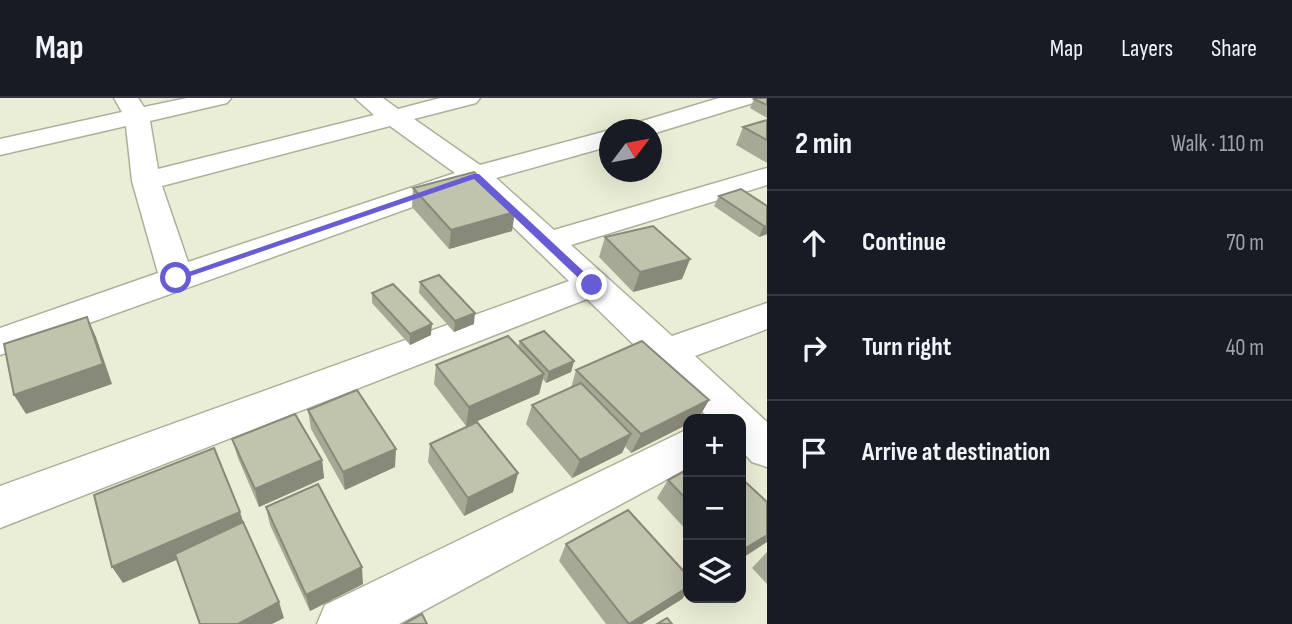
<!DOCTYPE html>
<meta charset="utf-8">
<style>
:root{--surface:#171b24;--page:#20242c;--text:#f1f3f6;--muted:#9ea1a6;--line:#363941}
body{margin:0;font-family:"Sofia Sans Condensed",sans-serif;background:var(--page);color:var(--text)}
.controls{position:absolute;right:21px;bottom:21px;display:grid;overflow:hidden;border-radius:14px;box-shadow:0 7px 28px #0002}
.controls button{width:63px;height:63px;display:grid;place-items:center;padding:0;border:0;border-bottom:2px solid var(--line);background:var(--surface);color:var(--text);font:35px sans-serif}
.compass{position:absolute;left:599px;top:21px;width:63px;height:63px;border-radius:50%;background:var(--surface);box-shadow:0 7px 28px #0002;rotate:58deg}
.stop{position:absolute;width:21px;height:21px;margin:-16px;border:5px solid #685cd5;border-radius:50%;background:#fff}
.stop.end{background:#685cd5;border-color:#fff;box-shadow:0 2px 7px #0008}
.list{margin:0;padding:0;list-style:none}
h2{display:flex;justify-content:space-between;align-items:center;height:91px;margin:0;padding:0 28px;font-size:30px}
h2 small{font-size:23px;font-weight:400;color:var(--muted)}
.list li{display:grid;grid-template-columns:46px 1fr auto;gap:21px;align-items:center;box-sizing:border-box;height:105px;padding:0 28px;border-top:2px solid var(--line)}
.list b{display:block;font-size:26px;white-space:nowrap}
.list em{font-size:23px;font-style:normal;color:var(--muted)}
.icon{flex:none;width:38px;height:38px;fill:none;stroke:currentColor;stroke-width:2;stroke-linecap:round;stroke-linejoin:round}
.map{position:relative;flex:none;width:767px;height:526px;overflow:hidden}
header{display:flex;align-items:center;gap:42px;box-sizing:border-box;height:98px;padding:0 35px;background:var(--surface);border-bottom:2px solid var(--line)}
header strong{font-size:33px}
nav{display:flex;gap:38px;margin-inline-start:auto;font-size:24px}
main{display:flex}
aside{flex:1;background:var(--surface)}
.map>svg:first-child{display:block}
</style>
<header>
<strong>Map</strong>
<nav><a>Map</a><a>Layers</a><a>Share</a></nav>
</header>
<main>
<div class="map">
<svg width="767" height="526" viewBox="0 0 767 526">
<rect width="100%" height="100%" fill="#ebeed6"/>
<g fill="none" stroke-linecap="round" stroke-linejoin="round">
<g stroke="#acb099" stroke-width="3">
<g id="minor">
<path d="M114 0H138L144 9 187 0H231L227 5 150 23 158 71 374 17 355 0H383L398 11 440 0H480L476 5 414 21 480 67 610 32V48L496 80 554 132 767 70V87L571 147 672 238 767 205V231L695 258 767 324V369L752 364 741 352V321H710L587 201 0 430V388L569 183 471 88 0 257V230L158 175 132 83 126 28 0 57V41L122 14ZM390 28 455 75 188 164 162 88Z"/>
<path d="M719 0H757L753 5 652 36V32H626L629 27Z"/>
<path d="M688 331V370L399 526H317L325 507Z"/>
</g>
</g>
<use href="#minor" fill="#fff" fill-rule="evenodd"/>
</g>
<g fill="#a6a995">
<path d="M767 0V20L750 10 754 1Z"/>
<path d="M767 22V65L736 47 743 29Z"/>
<path d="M413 90 512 133 449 151 412 109Z"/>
<path d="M719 98 767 108V136L759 139 714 108Z"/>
<path d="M605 139 690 161 682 181 633 194 599 159Z"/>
<path d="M420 184 474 226 454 234 419 195Z"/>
<path d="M372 195 431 237 410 247 372 205Z"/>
<path d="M520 243 574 263 571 274 546 285 543 281 539 296 466 328 434 286 436 267 518 249Z"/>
<path d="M576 272 709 302 698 321H688V326L631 355 625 348 622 355 572 380 526 326 532 307 571 290Z"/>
<path d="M308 312 395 369 345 392 311 331Z"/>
<path d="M232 341 322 362 324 380 259 409 238 360Z"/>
<path d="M430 346 518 375 513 394 464 418 428 364Z"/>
<path d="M688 371V434L657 400 668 382Z"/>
<path d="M266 409 363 486 310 513 270 427Z"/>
<path d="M566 446 688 478V493L682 501 642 526H606L559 463Z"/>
<path d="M767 454V486L752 470Z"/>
</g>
<g fill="#878979">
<path d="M515 114 512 133 449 151 451 132Z"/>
<path d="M764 128H767V136L759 139Z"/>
<path d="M690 161 682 181 633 194 640 174Z"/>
<path d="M475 215 474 226 454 234 455 223Z"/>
<path d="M87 219 96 239 112 286 26 316 14 297Z"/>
<path d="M432 226 431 237 410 247V236Z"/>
<path d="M574 263 571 274 546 285 549 274Z"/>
<path d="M544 276 539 296 466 328 469 309Z"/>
<path d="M709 302 698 321H688V326L631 355 641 336Z"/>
<path d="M631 336 622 355 572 380 580 362Z"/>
<path d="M396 351 395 369 345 392 343 374Z"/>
<path d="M322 362 324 380 259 409 255 391Z"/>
<path d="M518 375 513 394 464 418 468 400Z"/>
<path d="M240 414 246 432 123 485 112 469Z"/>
<path d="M767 437V444L741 461V453Z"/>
<path d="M362 469 363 486 310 513 306 497Z"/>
<path d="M688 489V493L682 501 642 526H629Z"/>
<path d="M279 504 284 520 272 526H238Z"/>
</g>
<g fill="#c1c4ad" stroke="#878979" stroke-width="2">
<path d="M757 0H767V7L754 1Z"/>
<path d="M767 22V42L743 29Z"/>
<path d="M474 74 515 114 451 132 413 90Z"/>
<path d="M741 91 767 108V128H764L719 98Z"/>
<path d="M653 128 690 161 640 174 605 139Z"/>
<path d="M439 177 475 215 455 223 420 184Z"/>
<path d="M393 186 432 226 410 236 372 195Z"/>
<path d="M87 219 103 266 14 297 4 246Z"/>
<path d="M544 233 574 263 549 274 520 243Z"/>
<path d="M508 238 544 276 469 309 436 267Z"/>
<path d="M642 243 709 302 641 336 576 272Z"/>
<path d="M581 285 631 336 580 362 532 307Z"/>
<path d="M357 292 396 351 343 374 308 312Z"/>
<path d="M295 316 322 362 255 391 232 341Z"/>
<path d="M477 324 518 375 468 400 430 346Z"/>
<path d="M214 350 240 414 112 469 94 397Z"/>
<path d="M688 371V403L668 382Z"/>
<path d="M741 380 767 404V437L741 453Z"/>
<path d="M318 386 362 469 306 497 266 409Z"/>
<path d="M628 412 688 478V489L629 526 566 446Z"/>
<path d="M243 424 279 504 238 526H200L175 456Z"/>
<path d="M422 516 427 526H404Z"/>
<path d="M667 520 672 526H657Z"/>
</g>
<path fill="#685cd5" d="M473 76H479L596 185V190H589L474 81 179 182 171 180Z"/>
</svg>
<div class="controls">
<button>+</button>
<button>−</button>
<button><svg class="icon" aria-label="layers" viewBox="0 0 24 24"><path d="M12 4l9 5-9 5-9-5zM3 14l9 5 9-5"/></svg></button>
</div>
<svg class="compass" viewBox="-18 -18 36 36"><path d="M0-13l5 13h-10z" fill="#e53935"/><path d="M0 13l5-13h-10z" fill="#9ea1a6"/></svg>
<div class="stop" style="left:176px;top:180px"></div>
<div class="stop end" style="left:592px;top:187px"></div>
</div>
<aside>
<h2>2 min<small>Walk · 110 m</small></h2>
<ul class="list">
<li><svg class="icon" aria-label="ahead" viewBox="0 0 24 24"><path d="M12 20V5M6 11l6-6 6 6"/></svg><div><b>Continue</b></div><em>70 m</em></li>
<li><svg class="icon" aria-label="right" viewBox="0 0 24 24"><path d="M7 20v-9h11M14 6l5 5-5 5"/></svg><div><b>Turn right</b></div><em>40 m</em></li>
<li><svg class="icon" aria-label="arrive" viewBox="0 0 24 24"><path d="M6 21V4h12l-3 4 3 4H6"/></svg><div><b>Arrive at destination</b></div></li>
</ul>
</aside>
</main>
